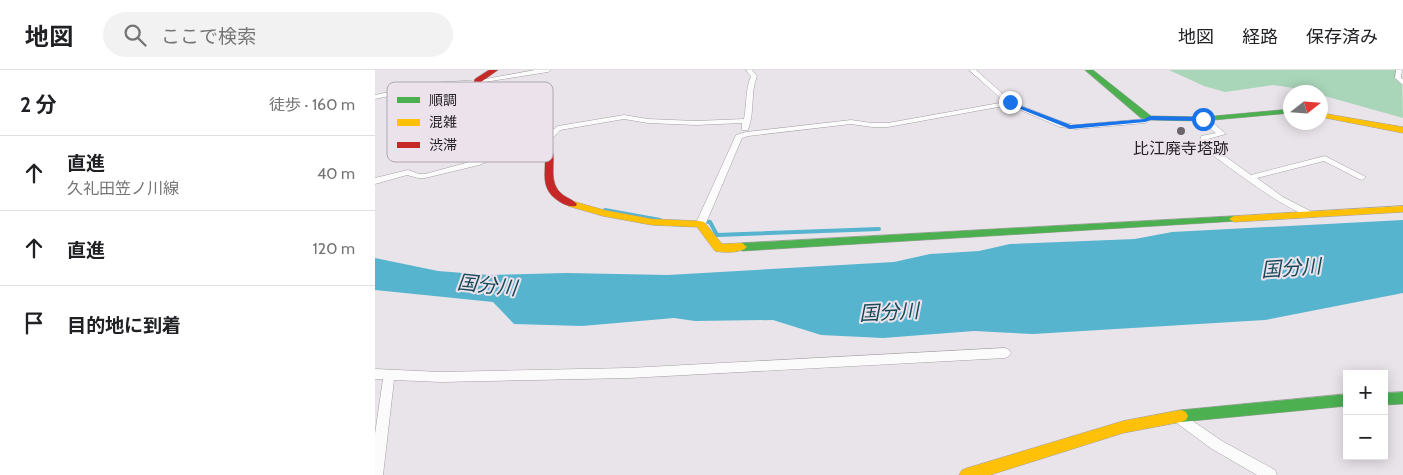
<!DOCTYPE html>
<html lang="ja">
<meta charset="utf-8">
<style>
:root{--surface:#fff;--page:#f2f2f2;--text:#202124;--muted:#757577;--line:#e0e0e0}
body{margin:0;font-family:Cabin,"Noto Sans JP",sans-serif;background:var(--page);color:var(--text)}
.controls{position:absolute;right:15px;bottom:15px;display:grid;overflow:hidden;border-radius:0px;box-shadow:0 2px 12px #0003}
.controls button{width:45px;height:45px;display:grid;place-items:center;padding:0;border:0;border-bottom:1px solid var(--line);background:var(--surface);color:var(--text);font:25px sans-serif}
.compass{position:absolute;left:908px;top:15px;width:45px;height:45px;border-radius:50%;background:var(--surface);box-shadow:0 2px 12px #0003;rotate:73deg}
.stop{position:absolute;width:15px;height:15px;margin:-11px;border:4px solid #1a73e8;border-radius:50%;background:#fff}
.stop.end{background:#1a73e8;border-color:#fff;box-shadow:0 1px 5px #0008}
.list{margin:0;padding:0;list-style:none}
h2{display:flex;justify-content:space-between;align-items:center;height:65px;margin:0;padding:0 20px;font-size:21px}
h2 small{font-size:16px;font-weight:400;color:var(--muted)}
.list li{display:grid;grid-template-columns:32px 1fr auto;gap:15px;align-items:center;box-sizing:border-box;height:75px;padding:0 20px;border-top:1px solid var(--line)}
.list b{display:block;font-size:19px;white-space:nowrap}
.list p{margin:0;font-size:16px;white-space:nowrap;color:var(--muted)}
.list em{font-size:16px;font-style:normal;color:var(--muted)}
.icon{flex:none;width:28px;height:28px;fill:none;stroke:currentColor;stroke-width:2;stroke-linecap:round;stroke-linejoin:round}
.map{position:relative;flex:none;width:1028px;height:405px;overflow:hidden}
header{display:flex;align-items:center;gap:30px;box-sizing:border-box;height:70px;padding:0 25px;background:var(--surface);border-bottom:1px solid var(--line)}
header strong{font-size:24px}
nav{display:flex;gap:28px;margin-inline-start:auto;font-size:18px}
.search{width:350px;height:45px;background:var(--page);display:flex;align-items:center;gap:12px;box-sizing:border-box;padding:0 18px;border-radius:28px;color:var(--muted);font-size:19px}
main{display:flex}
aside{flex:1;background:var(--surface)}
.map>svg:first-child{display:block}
</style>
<header>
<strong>地図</strong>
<div class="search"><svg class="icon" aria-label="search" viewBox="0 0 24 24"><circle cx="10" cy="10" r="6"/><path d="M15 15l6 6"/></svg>ここで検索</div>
<nav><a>地図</a><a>経路</a><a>保存済み</a></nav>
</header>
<main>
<aside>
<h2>2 分<small>徒歩 · 160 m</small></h2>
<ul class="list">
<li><svg class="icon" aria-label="ahead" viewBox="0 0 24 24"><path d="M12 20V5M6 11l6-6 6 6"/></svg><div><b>直進</b><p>久礼田笠ノ川線</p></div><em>40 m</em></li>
<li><svg class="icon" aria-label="ahead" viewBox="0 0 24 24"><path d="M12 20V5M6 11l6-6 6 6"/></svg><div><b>直進</b></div><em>120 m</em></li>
<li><svg class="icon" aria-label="arrive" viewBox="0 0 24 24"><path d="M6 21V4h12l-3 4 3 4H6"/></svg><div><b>目的地に到着</b></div></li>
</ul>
</aside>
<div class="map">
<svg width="1028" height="405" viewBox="0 0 1028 405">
<rect width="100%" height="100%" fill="#e9e4e9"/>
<path fill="#a9d6b9" d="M794 0H1027L1028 48 946 25V22L898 15 850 22 829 16Z"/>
<path fill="#56b4cf" d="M1028 150V223L890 250 658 264 599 261 508 268 446 265 398 250 320 251 299 248 207 256 139 254 118 232 0 220V188L63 201 114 205 191 203 293 205 519 192 555 184 604 181 635 174 760 169 797 162Z"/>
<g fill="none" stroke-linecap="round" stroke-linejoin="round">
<g stroke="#56b4cf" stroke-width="4">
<path d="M230 140 285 150"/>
<path d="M327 151 335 152 342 165 504 159"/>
</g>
<g stroke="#a29fa2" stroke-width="1">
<g id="street">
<path d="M160 0H176L173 2 103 13 56 17 0 29V25L56 13 105 10Z"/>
<path d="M371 0H377L382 6C375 23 380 42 373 60H367V53L321 55 273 53 249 49 185 60 178 68 135 82 104 95 50 108H43L32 105 0 114V108L33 100 44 104H50L98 91 129 78 172 64 183 56 249 45 273 49 321 51 369 49C372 34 370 20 376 6Z"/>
<path d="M594 0H601L637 32 690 53 701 55 768 49 775 46 779 48 770 53 701 59 685 57 634 35 513 57H497L476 54 373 66 367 68 331 153 326 156 321 153 361 65 371 62 476 50 497 53H513L630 32Z"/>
<path d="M1021 0H1027L1026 8 1028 9V15L1020 8Z"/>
<path d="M825 47H831L851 64 833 69 832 73 876 105 950 86 991 107 987 110 984 109 949 91 882 108 908 127 941 144 940 146C921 150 844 89 825 76L824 74 826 66 841 63 825 51Z"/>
<path d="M630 278 634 280 636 283 634 286 630 288 254 308 66 312 19 310 8 405H0V364L8 309H0V299L66 302 254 298Z"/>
<path d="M803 341 847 371 900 400 902 405H882L837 379 799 351 797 347 799 343Z"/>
</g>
</g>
<g stroke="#a29fa2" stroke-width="1">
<g id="fast">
<path d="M710 0H718L776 46 828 47 916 39V43L828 51 775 50 766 48Z"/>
<path d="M859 146 864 149 863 151 367 181 362 177 367 173Z"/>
<path d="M1028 322V334L1009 335V323Z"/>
<path d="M972 324V336L806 352 801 350 799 346 801 342 806 340Z"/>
</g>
</g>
<g stroke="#a29fa2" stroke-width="1">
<g id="slow">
<path d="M946 43 1028 57V63L946 47Z"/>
<path d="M197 131 229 140 277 149 325 151 329 152 347 174 367 173 372 177C367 183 349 183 340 181L322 157 277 155 228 146 193 136 192 134 193 132Z"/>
<path d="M1028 136V142L859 152 854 149 859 146Z"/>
<path d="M806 340 811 342 813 346 811 350 806 352 748 363 615 405H584L587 400 592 398 748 351Z"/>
</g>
</g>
<g stroke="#a29fa2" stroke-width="1">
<path id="jam" d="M114 0H123L106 12 104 17 112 47 134 58 175 73C183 87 173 106 183 120 188 127 196 128 202 134L201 136C195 137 190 135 185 132 160 117 175 97 168 77L120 58 104 48 96 17 100 9Z"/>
</g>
<use href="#street" fill="#fcfbfc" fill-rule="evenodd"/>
<use href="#fast" fill="#4caf50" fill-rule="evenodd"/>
<use href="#slow" fill="#ffc107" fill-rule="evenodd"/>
<use href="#jam" fill="#c62828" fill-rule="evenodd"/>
</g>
<path fill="#1a73e8" d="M633 31 696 55 769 49 775 46 828 47 831 49 828 51 776 50 770 52 695 59 633 34Z"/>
<circle fill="#6a666a" stroke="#ebe2eb" stroke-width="2" cx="806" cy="61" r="5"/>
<g text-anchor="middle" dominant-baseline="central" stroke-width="4" stroke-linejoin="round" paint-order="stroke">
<g font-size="16" fill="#252225" stroke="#ebe2eb">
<text x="806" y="78">比江廃寺塔跡</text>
</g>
<g font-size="20" font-style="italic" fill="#174a59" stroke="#ebe2eb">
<text transform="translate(916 198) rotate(-4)">国分川</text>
<text transform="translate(112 215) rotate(6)">国分川</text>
<text transform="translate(514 242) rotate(-3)">国分川</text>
</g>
</g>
<rect x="12" y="12" width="166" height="80" rx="8" fill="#ebe2eb" stroke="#b0a8b0" stroke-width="1"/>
<rect x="22" y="27" width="23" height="6" fill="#4caf50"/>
<rect x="22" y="49" width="23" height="7" fill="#ffc107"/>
<rect x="22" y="72" width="23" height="6" fill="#c62828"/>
<g font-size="14" fill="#252225">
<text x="54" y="35">順調</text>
<text x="54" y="57">混雑</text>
<text x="54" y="80">渋滞</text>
</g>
</svg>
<div class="controls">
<button>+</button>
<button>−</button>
</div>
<svg class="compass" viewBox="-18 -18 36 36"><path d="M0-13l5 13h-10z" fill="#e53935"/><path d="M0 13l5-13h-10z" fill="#757577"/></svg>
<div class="stop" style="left:828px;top:49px"></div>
<div class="stop end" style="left:635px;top:32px"></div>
</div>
</main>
